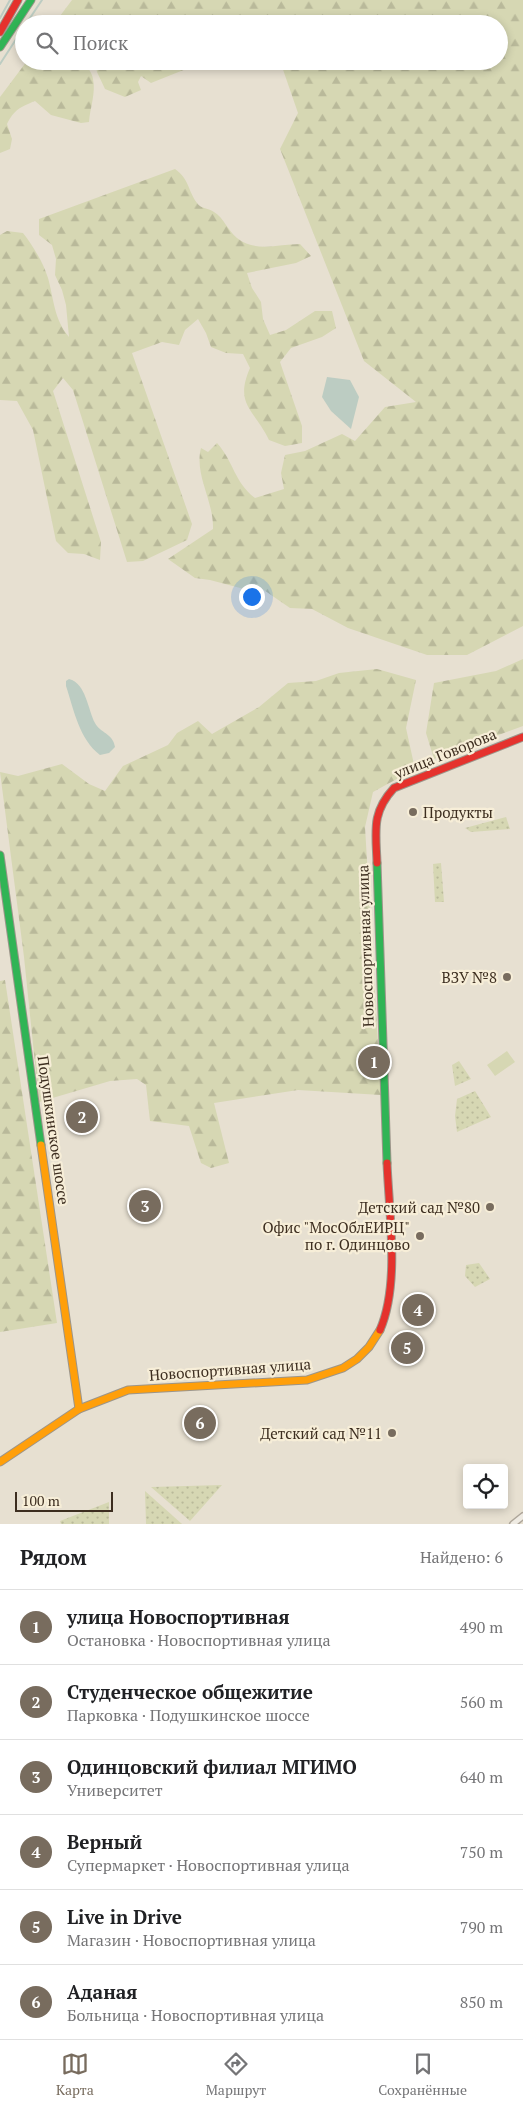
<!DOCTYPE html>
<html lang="ru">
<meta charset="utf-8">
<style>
:root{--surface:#fff;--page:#f6f6f6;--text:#202124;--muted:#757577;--line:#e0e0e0;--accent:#786c5e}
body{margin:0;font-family:"PT Serif",serif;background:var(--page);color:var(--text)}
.controls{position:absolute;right:15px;bottom:15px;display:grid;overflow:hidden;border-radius:5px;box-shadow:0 2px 8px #0003}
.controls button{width:45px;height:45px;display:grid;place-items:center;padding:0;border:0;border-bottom:1px solid var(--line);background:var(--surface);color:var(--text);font:25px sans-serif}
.scale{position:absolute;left:15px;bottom:12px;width:98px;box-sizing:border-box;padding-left:5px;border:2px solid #3d2e20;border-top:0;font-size:14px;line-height:18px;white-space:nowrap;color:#3d2e20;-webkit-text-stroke:4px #f7eed8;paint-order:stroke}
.you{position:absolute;left:251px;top:596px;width:18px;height:18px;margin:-12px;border:4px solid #fff;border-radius:50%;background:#1a73e8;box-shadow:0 0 0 8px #1a73e833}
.badge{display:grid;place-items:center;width:32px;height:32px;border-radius:50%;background:var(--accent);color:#fff;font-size:16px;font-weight:700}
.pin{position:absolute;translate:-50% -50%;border:2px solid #fff;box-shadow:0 1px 5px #0006}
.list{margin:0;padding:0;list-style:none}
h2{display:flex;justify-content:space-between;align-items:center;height:65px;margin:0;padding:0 20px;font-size:21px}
h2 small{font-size:16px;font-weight:400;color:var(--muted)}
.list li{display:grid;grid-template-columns:32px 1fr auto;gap:15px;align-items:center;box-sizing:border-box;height:75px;padding:0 20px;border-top:1px solid var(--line)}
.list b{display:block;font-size:19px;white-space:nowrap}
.list p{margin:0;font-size:16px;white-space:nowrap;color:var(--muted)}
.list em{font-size:16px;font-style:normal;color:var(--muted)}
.icon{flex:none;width:28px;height:28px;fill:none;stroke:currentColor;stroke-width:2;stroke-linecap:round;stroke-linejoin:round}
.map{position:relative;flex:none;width:523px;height:1524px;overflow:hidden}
.search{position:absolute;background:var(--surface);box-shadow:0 2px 8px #0003;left:15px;right:15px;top:15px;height:55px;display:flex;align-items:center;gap:12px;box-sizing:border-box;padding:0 18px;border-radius:28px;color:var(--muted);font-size:19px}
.sheet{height:515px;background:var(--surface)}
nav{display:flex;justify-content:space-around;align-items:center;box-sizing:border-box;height:70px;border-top:1px solid var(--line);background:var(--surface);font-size:14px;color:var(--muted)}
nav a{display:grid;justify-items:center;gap:2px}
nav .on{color:var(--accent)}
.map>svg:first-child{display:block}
</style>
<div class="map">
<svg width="523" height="1524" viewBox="0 0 523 1524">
<defs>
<pattern id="forest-firs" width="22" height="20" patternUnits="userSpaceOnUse" patternTransform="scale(1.25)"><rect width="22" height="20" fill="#d6d7b3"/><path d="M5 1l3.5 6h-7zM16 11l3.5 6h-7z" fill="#b9b99a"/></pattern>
<pattern id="park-dots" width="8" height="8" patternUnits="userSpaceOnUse" patternTransform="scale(1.25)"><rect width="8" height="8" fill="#d6d7b3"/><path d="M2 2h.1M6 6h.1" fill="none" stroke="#b9b99a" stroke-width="1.8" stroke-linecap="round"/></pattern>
</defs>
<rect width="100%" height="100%" fill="#e7e0d1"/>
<g fill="url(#forest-firs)">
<path d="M72 0H523V626L467 655H427L348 628 312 609 290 608 258 586 244 589 210 580 195 578 168 559 213 529C214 501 194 475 201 448L208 452 217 443C234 462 234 482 255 498L284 489 281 473 285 455 305 451 342 434 355 441 385 407 416 402 364 361 280 149 298 113 280 61H499V24H54Z"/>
<path d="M27 61H87C87 69 92 72 93 79 96 93 90 108 89 122L81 123 51 115 35 101C20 107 14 110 7 124L12 139 10 149 0 153V97Z"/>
<path d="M95 61H206L151 83 141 76 138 82 141 90 125 97 105 89 97 72Z"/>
<path d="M175 169C190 180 187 189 197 203 201 209 209 208 214 212 224 218 228 231 237 238 256 253 278 244 300 244L311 256 296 263 247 273 252 288 261 302 263 319 270 335 286 330 315 311H332L336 328 322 337 291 348 280 362 302 426V443L285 446 269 440C254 409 234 405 250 368L243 354 226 353 211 347 206 333 198 319 185 330 179 345 162 342 132 353 192 524 187 540 143 561 127 562 73 390 63 378 53 391 101 542 100 560 84 554 68 553 56 541 33 430 17 401 0 400V235L7 231 23 233C33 246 43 262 48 278 54 300 54 319 69 337L66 305 62 290 55 275 56 259 52 245 39 235V219Z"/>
<path d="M523 659V726L434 759 426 733 434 683 496 671Z"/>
<path d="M377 669 416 680 406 728 415 769 373 792 365 827 381 1095 298 1090 214 1103 229 1163 211 1168 201 1163 189 1126 150 1121 146 1085 137 1079 110 1081 39 1102 24 957 0 772 18 776 62 764 89 784 105 791 123 766 168 745 177 733 198 721 212 734 259 707 288 683 316 681 339 673Z"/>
<path d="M5 980 57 1323 0 1332V981Z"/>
</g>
<g fill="url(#park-dots)">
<path d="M506 817 510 829 471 832 465 828Z"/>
<path d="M441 863 444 902H435L433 864Z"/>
<path d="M459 1061 471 1079 455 1086 452 1065Z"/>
<path d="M475 1091 491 1117 457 1132 455 1116 457 1099Z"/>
<path d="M479 1263 490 1279 475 1287 465 1276 466 1265Z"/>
<path d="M222 1485 190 1521 151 1487Z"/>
<path d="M145 1491 182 1524H146Z"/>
<path d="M109 1502V1524H61L60 1521Z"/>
</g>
<path fill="#d6d7b3" d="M507 1051 515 1062 495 1076 487 1065Z"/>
<g fill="#bcccc2">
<path d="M327 377 350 380 359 397 351 429 331 411 322 397Z"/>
<path d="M69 679C86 683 88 710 95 723 100 733 113 733 115 747L109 753 100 755C79 739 74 710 66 686V681Z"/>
</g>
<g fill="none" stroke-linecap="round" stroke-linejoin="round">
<g stroke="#bcccc2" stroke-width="2">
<path d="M0 18 10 0"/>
<path d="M26 24 42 0"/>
<path d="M0 64 24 27"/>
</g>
<g stroke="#ada599" stroke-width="8">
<path id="street" d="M513 1524 523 1516"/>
</g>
<g stroke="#9c958a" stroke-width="9">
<g id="fast">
<path d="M0 47 31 0"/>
<path d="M0 855 41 1145"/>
<path d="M377 863 387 1163"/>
</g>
</g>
<g stroke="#9c958a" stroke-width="9">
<g id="slow">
<path d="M41 1145 79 1409"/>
<path d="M0 1462 79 1409 128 1390 307 1380 343 1368 357 1359 369 1347 380 1330"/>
</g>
</g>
<g stroke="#9c958a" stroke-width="9">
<g id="jam">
<path d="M0 32 18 0"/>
<path d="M377 863C376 831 371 813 394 788L523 737"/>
<path d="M380 1330C400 1284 389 1213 387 1163"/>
</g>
</g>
<use href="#street" stroke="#efebe3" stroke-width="5"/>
<use href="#fast" stroke="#30b455" stroke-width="7"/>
<use href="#slow" stroke="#ff9f0a" stroke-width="7"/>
<use href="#jam" stroke="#e5322d" stroke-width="7"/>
</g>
<g fill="#786c5e" stroke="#f7eed8" stroke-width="2">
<circle cx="413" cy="812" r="5"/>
<circle cx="507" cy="977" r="5"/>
<circle cx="490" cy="1207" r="5"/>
<circle cx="420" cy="1236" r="5"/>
<circle cx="392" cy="1433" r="5"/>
</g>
<g text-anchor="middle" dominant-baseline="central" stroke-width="4.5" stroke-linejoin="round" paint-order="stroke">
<g font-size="15" fill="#3d2e20" stroke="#f7eed8">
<text transform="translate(445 753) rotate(-22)">улица Говорова</text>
<text transform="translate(365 946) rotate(-92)">Новоспортивная улица</text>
<text transform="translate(54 1130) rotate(82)">Подушкинское шоссе</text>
<text transform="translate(230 1369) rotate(-4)">Новоспортивная улица</text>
</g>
<g font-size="15" fill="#3d2e20" stroke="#f7eed8" text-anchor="end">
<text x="423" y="812" text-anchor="start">Продукты</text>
<text x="497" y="977">ВЗУ №8</text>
<text x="480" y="1207">Детский сад №80</text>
<text x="410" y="1227">Офис "МосОблЕИРЦ"<tspan x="410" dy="17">по г. Одинцово</tspan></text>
<text x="382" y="1433">Детский сад №11</text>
</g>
</g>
</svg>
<div class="controls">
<button><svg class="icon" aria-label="locate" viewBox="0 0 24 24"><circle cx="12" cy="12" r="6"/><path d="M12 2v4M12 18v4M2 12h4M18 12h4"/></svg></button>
</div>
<div class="scale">100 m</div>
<div class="you"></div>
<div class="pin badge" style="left:374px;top:1062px">1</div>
<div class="pin badge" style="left:82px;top:1117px">2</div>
<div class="pin badge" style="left:145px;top:1206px">3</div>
<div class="pin badge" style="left:418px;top:1310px">4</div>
<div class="pin badge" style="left:407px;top:1348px">5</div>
<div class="pin badge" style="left:200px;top:1423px">6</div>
<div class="search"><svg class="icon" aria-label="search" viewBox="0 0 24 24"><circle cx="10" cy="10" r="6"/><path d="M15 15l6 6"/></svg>Поиск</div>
</div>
<section class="sheet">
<h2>Рядом<small>Найдено: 6</small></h2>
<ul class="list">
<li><span class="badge">1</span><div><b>улица Новоспортивная</b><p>Остановка · Новоспортивная улица</p></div><em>490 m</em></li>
<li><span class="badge">2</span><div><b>Студенческое общежитие</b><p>Парковка · Подушкинское шоссе</p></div><em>560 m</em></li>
<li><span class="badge">3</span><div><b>Одинцовский филиал МГИМО</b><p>Университет</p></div><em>640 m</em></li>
<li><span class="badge">4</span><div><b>Верный</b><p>Супермаркет · Новоспортивная улица</p></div><em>750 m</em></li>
<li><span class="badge">5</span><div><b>Live in Drive</b><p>Магазин · Новоспортивная улица</p></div><em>790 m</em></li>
<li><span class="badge">6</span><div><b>Аданая</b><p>Больница · Новоспортивная улица</p></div><em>850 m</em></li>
</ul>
</section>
<nav>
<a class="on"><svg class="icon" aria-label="map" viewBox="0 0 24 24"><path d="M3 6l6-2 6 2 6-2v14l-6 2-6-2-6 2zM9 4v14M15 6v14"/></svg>Карта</a>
<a><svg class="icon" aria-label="directions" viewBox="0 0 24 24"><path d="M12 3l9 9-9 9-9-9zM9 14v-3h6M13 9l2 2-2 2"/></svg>Маршрут</a>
<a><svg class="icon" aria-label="saved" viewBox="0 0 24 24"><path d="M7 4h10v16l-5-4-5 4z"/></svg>Сохранённые</a>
</nav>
